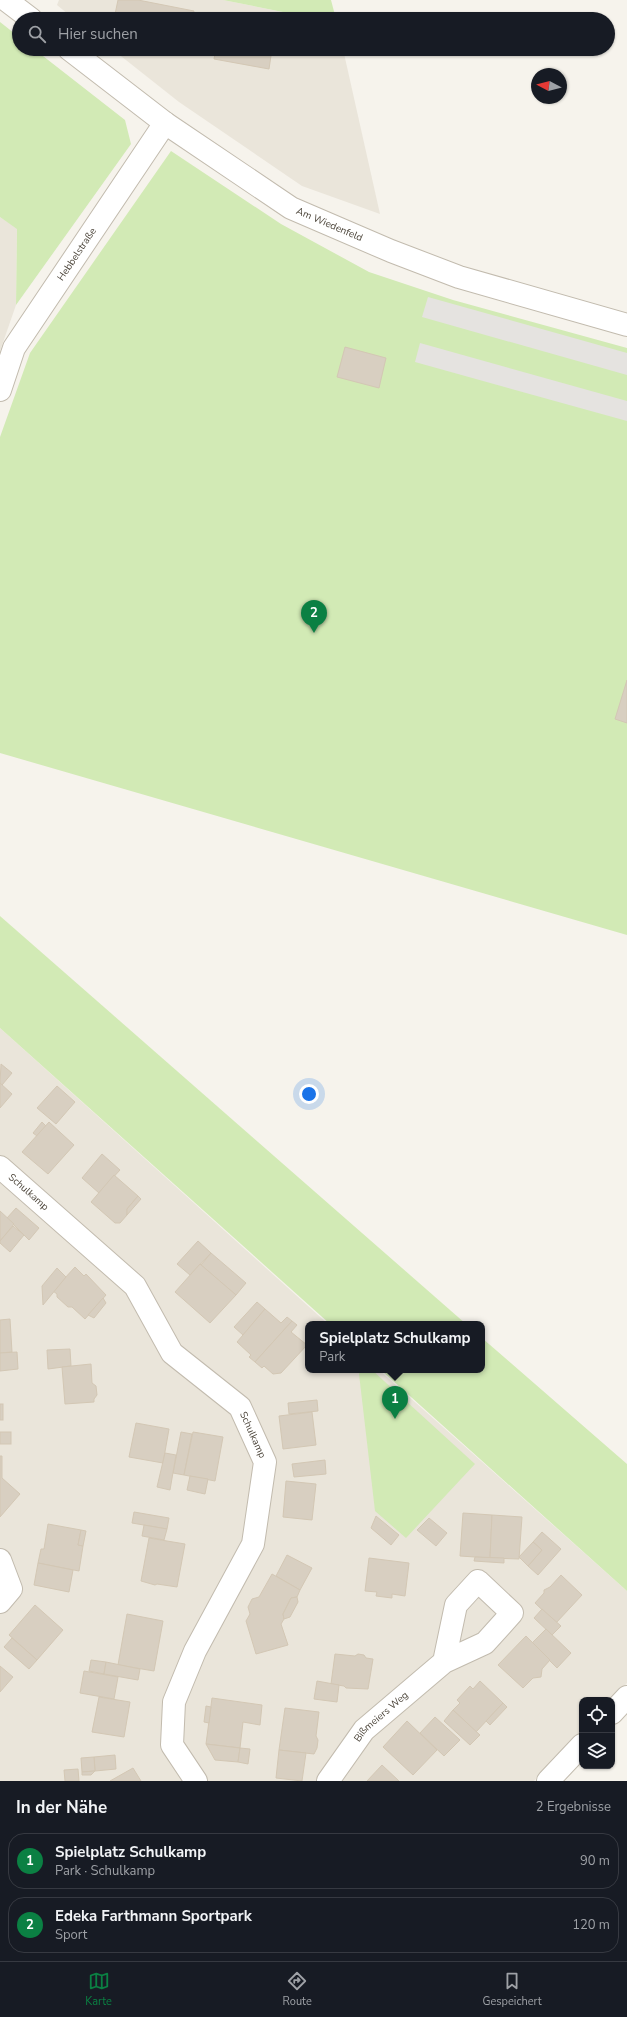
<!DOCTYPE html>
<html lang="de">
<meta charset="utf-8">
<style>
:root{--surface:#171b24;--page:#20242c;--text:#f1f3f6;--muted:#9ea1a6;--line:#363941;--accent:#0b8043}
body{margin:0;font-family:"Nunito Sans",sans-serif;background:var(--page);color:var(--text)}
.controls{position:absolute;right:12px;bottom:12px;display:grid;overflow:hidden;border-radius:8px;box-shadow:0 1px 3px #0004}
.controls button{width:36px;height:36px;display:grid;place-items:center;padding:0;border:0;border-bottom:1px solid var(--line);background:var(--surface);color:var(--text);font:20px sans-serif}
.compass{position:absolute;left:531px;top:68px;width:36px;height:36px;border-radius:50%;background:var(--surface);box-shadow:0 1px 3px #0004;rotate:277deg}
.you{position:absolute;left:309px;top:1094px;width:14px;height:14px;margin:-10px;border:3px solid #fff;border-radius:50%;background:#1a73e8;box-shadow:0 0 0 6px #1a73e833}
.badge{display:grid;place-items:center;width:26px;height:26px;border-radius:50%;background:var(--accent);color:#fff;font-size:13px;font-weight:700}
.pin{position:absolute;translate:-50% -33px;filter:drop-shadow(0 1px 2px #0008)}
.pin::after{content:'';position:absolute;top:21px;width:14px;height:12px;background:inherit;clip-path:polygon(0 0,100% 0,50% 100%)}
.popup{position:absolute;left:305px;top:1321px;width:180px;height:52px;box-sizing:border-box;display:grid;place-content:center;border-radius:8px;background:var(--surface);filter:drop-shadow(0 1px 3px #0005);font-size:13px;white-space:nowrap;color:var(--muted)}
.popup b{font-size:15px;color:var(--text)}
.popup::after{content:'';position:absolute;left:50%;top:100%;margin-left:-8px;border:8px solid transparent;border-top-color:var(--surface)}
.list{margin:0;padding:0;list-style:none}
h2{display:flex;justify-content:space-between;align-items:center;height:52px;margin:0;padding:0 16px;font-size:17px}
h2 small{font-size:13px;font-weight:400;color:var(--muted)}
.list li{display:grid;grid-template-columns:26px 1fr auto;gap:12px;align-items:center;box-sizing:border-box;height:56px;margin:0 8px 8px;padding:0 8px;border:1px solid var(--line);border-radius:16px}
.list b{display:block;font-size:15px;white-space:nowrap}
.list p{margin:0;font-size:13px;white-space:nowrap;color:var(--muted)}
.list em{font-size:13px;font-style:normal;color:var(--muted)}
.icon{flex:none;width:22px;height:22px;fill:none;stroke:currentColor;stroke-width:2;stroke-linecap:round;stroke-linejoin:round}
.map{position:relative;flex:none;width:627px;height:1781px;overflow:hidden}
.search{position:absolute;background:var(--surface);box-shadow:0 1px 3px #0004;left:12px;right:12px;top:12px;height:44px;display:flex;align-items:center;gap:10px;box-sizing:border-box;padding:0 14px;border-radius:22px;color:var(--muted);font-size:15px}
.sheet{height:180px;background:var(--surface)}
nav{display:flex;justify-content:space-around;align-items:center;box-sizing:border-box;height:56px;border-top:1px solid var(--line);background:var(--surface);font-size:11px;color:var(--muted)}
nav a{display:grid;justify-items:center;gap:2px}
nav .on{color:var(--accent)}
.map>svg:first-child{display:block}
</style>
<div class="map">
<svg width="627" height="1781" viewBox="0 0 627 1781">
<rect width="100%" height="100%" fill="#f6f3ec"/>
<g fill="#eae5da">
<path d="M59 0H223L318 19H74L57 5Z"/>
<path d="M112 49H343L380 214 302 186 179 102Z"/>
<path d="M0 217 17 228 16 305 0 351Z"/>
<path d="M0 1028 328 1324H308V1370H379L627 1591V1683L611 1700H582V1731L534 1781H0Z"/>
</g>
<g fill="#d2eab5">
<path d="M223 0H331L336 19H318Z"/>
<path d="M0 22 19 37V49H34L125 120 131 144 16 305 17 229 0 217Z"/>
<path d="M171 151 281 224 369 272 453 300 627 348V935L0 753V437L30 353Z"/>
<path d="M0 916 466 1324H330L0 1028Z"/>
<path d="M482 1338 627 1464V1591L381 1370H482Z"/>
<path d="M361 1370H372L475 1464 406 1538 375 1511 359 1374Z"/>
</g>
<g fill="#e5e3e0">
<path d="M428 297 627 353V375L422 317Z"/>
<path d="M420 343 627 401V421L415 362Z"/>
</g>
<g fill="#d8cfc1" stroke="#d3c7b4">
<path d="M118 0H138L194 11 192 19H114Z"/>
<path d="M194 13 206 15V19H192Z"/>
<path d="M216 49H272L269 69 214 59Z"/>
<path d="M345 347 386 358 379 388 337 377Z"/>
<path d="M627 680V723L615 719Z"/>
<path d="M1 1064 12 1073 2 1085 0 1083Z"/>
<path d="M0 1083 12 1094 0 1108Z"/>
<path d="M57 1086 75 1102 56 1124 37 1108Z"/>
<path d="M42 1122 46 1126 37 1136 33 1133Z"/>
<path d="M49 1122 74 1145 48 1174 22 1152Z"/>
<path d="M102 1154 120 1170 99 1193 82 1178Z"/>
<path d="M114 1175 138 1196 127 1209V1215L120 1223H115L91 1202Z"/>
<path d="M138 1196 141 1199 127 1215V1209Z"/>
<path d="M16 1208 39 1228 29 1240 7 1218Z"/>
<path d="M0 1211 14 1224 0 1241Z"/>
<path d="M13 1226 24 1235 10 1252 0 1243V1241Z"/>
<path d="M198 1241 211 1253 190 1275 177 1264Z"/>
<path d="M211 1253 246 1283 236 1295 201 1265Z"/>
<path d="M200 1264 236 1295 210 1323 175 1292Z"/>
<path d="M75 1267 84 1276 86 1274 106 1295 85 1319 72 1307H68L57 1297V1294L53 1291Z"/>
<path d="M57 1268 66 1277 43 1305 42 1286Z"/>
<path d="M103 1298 106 1303 94 1318 88 1315Z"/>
<path d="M257 1302 265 1309 243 1335 234 1327Z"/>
<path d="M265 1309 281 1323 287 1317 292 1321 255 1362 249 1357 251 1355 237 1342Z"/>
<path d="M10 1319 12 1352 0 1353V1320Z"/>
<path d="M292 1321 297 1325 291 1332 307 1345 281 1373 273 1374 264 1366 262 1368 255 1362Z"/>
<path d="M70 1349 71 1366 48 1369 47 1350Z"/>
<path d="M17 1352 18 1369 0 1371V1353Z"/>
<path d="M91 1364 92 1383 96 1386 97 1395 94 1399V1402L65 1404 62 1367Z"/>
<path d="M317 1400 318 1411 289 1414 288 1403Z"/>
<rect x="0" y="1404" width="3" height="16"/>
<path d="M312 1412 316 1445 283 1449 279 1416Z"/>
<path d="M136 1423 169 1429 163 1463 129 1457Z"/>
<rect x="0" y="1432" width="11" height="12"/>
<path d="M181 1432 192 1434 184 1475 173 1473Z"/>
<path d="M193 1432 223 1437 215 1481 184 1475Z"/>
<path d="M165 1453 176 1455 170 1490 157 1487Z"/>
<path d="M0 1456H2V1478L20 1494 0 1517Z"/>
<path d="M325 1460 326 1474 294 1477 292 1464Z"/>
<path d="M190 1476 208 1479 205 1494 187 1490Z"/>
<path d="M286 1481 316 1484 312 1520 283 1517Z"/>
<path d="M134 1512 169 1518 167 1529 132 1523Z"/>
<path d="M463 1513 492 1515 490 1558 460 1556Z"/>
<path d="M492 1515 522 1517 519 1559 490 1558Z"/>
<path d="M376 1516 399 1535 391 1545 371 1528Z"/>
<path d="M429 1518 447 1533 436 1546 417 1530Z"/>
<path d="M48 1524 81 1530 78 1545 83 1546 79 1571 38 1563 41 1549H44Z"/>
<path d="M144 1525 167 1529 164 1540 142 1536Z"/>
<path d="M81 1530 86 1531 83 1546 78 1545Z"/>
<path d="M542 1532 561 1549 538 1575 528 1566 542 1550 533 1542Z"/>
<path d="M149 1538 185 1544 177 1587 157 1584 155 1585 141 1581Z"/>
<path d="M533 1542 542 1550 528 1566 519 1557Z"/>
<path d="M287 1555 312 1568 300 1590 276 1576Z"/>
<path d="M475 1557 504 1558V1563L474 1561Z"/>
<path d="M369 1558 409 1563 405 1596 392 1594V1598L376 1596 377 1592 365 1591Z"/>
<path d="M38 1563 73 1570 69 1592 34 1585Z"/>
<path d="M272 1574 300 1590 297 1597 291 1598 283 1614 284 1619 281 1624 288 1645 256 1654 246 1621 250 1614 248 1607 252 1599 259 1597Z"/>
<path d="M561 1575 582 1595 556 1623 535 1603 544 1593V1590L550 1587Z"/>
<path d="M297 1597 298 1602 290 1617 284 1619 283 1614 291 1598Z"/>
<path d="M35 1605 63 1630 37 1660 9 1635Z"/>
<path d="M542 1609 561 1626 552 1635 534 1618Z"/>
<path d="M127 1614 163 1621 154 1671 118 1665Z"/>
<path d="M546 1629 571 1653 557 1668 532 1643Z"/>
<path d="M526 1636 550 1660 542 1669 541 1677 533 1678 523 1688 498 1665Z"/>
<path d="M12 1638 37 1660 29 1669 4 1647Z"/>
<path d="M335 1654 355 1656 358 1654 364 1655 366 1658 373 1659 368 1689 346 1688 344 1686 331 1684Z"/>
<path d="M91 1660 106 1662 104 1674 89 1671Z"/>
<path d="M106 1662 140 1669 138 1680 104 1674Z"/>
<path d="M0 1666 13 1677 0 1692Z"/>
<path d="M84 1671 118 1677 114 1699 80 1693Z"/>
<path d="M317 1681 339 1685 337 1702 314 1699Z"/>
<path d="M480 1681 503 1703 476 1732 453 1710 460 1703 457 1700 470 1686 473 1689Z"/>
<path d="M99 1697 130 1702 124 1737 92 1732Z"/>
<path d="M212 1698 262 1705 260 1725 243 1722 240 1748 206 1744Z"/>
<path d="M503 1703 507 1707 490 1725 486 1721Z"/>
<path d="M206 1706 211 1707 209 1723 204 1722Z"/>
<path d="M285 1708 319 1712 316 1736 318 1740 317 1748 314 1754 279 1750Z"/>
<path d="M453 1710 480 1735 470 1745 444 1721Z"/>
<path d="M435 1717 460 1740 444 1756 420 1733Z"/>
<path d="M407 1721 437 1750 413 1775 383 1747Z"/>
<path d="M206 1744 240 1748 238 1762 215 1760Z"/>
<path d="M240 1748 250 1749 248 1764 238 1762Z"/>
<path d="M279 1750 306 1753 302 1781 276 1778Z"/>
<path d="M115 1755 116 1769 95 1771 94 1757Z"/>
<path d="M94 1757 95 1771 82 1772 81 1758Z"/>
<path d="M382 1765 399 1781H367Z"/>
<path d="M133 1768 141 1781H110Z"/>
<path d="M78 1769 79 1781H65L64 1770Z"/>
<path d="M95 1771 91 1775H82V1772Z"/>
</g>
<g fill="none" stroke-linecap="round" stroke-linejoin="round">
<g stroke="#c2bbae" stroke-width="24">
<g id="minor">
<path d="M6 0 31 19"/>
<path id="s1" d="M69 49 165 123 291 208 391 251 459 277 627 325"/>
<path id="s2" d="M0 390 14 348 165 123"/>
<path id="s3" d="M0 1167 135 1286 172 1353 240 1407 265 1462 253 1544 195 1651 174 1702 172 1745 196 1781"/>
<path d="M0 1560 11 1589 0 1602"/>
<path d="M612 1713 627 1697"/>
<path id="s4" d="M328 1781 364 1730 444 1662 456 1605 478 1581 512 1613 485 1643 444 1662"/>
<path d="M548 1781 582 1745"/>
</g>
</g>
<use href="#minor" stroke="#fff" stroke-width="22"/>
</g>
<g text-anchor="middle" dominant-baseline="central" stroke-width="3.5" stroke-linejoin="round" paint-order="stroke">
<g font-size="10" fill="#4b4439" stroke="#fff">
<text stroke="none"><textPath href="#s1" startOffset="315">Am Wiedenfeld</textPath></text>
<text stroke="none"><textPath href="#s2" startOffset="157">Hebbelstraße</textPath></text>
<text stroke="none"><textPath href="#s3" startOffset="38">Schulkamp</textPath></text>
<text stroke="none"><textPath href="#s3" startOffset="374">Schulkamp</textPath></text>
<text stroke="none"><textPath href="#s4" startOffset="84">Bißmeiers Weg</textPath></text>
</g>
</g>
</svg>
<div class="controls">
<button><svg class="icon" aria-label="locate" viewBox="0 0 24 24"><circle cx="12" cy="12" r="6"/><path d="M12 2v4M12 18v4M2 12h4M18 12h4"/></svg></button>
<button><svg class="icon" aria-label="layers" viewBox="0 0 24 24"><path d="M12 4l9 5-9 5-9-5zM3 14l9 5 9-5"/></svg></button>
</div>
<svg class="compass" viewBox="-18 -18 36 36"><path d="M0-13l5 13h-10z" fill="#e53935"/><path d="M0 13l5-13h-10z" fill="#9ea1a6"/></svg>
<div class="you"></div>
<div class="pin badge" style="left:395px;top:1419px">1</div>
<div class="popup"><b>Spielplatz Schulkamp</b>Park</div>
<div class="pin badge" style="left:314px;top:633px">2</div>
<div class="search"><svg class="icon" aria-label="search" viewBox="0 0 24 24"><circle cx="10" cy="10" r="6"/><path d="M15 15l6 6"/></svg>Hier suchen</div>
</div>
<section class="sheet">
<h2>In der Nähe<small>2 Ergebnisse</small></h2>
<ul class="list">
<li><span class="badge">1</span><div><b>Spielplatz Schulkamp</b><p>Park · Schulkamp</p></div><em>90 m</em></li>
<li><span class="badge">2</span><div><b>Edeka Farthmann Sportpark</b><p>Sport</p></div><em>120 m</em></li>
</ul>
</section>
<nav>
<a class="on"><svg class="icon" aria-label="map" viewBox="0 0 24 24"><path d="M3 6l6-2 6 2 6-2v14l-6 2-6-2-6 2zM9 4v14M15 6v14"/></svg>Karte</a>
<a><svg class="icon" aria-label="directions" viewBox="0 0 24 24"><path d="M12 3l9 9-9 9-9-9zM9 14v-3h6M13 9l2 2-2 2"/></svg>Route</a>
<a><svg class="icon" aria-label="saved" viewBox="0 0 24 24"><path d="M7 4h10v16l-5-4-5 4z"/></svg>Gespeichert</a>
</nav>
